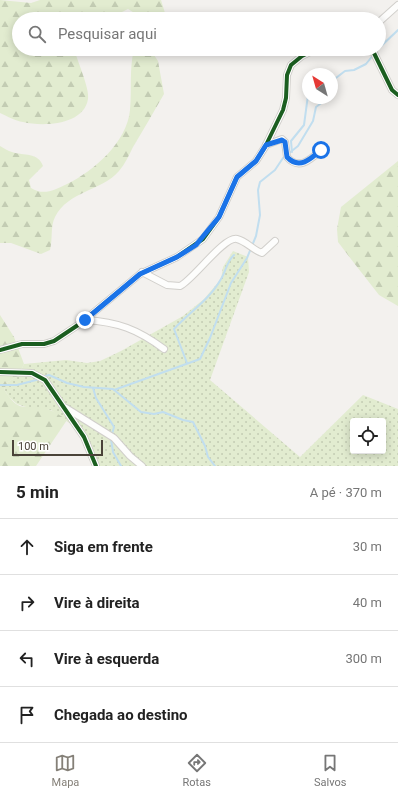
<!DOCTYPE html>
<html lang="pt">
<meta charset="utf-8">
<style>
:root{--surface:#fff;--page:#f2f2f2;--text:#222;--muted:#767676;--line:#e0e0e0;--accent:#858078}
body{margin:0;font-family:Roboto,sans-serif;background:var(--page);color:var(--text)}
.controls{position:absolute;right:12px;bottom:12px;display:grid;overflow:hidden;border-radius:4px;box-shadow:0 2px 10px #0003}
.controls button{width:36px;height:36px;display:grid;place-items:center;padding:0;border:0;border-bottom:1px solid var(--line);background:var(--surface);color:var(--text);font:20px sans-serif}
.compass{position:absolute;left:302px;top:68px;width:36px;height:36px;border-radius:50%;background:var(--surface);box-shadow:0 2px 10px #0003;rotate:323deg}
.scale{position:absolute;left:12px;bottom:10px;width:91px;box-sizing:border-box;padding-left:4px;border:2px solid #4a4339;border-top:0;font-size:11px;line-height:14px;white-space:nowrap;color:#4a4339;-webkit-text-stroke:3px #fff;paint-order:stroke}
.stop{position:absolute;width:12px;height:12px;margin:-9px;border:3px solid #1a73e8;border-radius:50%;background:#fff}
.stop.end{background:#1a73e8;border-color:#fff;box-shadow:0 1px 4px #0008}
.list{margin:0;padding:0;list-style:none}
h2{display:flex;justify-content:space-between;align-items:center;height:52px;margin:0;padding:0 16px;font-size:17px}
h2 small{font-size:13px;font-weight:400;color:var(--muted)}
.list li{display:grid;grid-template-columns:26px 1fr auto;gap:12px;align-items:center;box-sizing:border-box;height:56px;padding:0 16px;border-top:1px solid var(--line)}
.list b{display:block;font-size:15px;white-space:nowrap}
.list em{font-size:13px;font-style:normal;color:var(--muted)}
.icon{flex:none;width:22px;height:22px;fill:none;stroke:currentColor;stroke-width:2;stroke-linecap:round;stroke-linejoin:round}
.map{position:relative;flex:none;width:398px;height:466px;overflow:hidden}
.search{position:absolute;background:var(--surface);box-shadow:0 2px 10px #0003;left:12px;right:12px;top:12px;height:44px;display:flex;align-items:center;gap:10px;box-sizing:border-box;padding:0 14px;border-radius:22px;color:var(--muted);font-size:15px}
.sheet{height:276px;background:var(--surface)}
nav{display:flex;justify-content:space-around;align-items:center;box-sizing:border-box;height:56px;border-top:1px solid var(--line);background:var(--surface);font-size:11px;color:var(--muted)}
nav a{display:grid;justify-items:center;gap:2px}
nav .on{color:var(--accent)}
.map>svg:first-child{display:block}
</style>
<div class="map">
<svg width="398" height="466" viewBox="0 0 398 466">
<defs>
<pattern id="grass-dots" width="8" height="8" patternUnits="userSpaceOnUse"><rect width="8" height="8" fill="#e2ecd0"/><path d="M2 2h.1M6 6h.1" fill="none" stroke="#c3ccb3" stroke-width="1.8" stroke-linecap="round"/></pattern>
<pattern id="forest-firs" width="22" height="20" patternUnits="userSpaceOnUse"><rect width="22" height="20" fill="#e2ecd0"/><path d="M5 1l3.5 6h-7zM16 11l3.5 6h-7z" fill="#c3ccb3"/></pattern>
</defs>
<rect width="100%" height="100%" fill="#f3f1ee"/>
<path fill="url(#grass-dots)" fill-rule="evenodd" d="M233 251 248 257 249 272 210 380 300 457 363 395 398 409V466H96L79 430 51 410 29 408 17 404 9 397 4 389 8 382 18 376 24 364 66 360 87 363 100 361 121 351 183 316 204 299 221 279 223 267ZM353 421H383V451H353Z"/>
<g fill="url(#forest-firs)">
<path d="M0 0 31 3 40 0H161L165 13 158 19H136V14L128 9 120 13H104L92 19H19V49H74C77 60 90 89 88 99 84 125 43 127 23 122 15 121 7 116 0 113Z"/>
<path d="M134 49H150L158 61 164 94C154 111 144 129 133 147 129 155 125 164 119 171 102 191 68 191 55 217 50 227 53 239 50 250L41 254 11 243H0V146C4 148 8 151 12 152 24 156 38 152 43 166L29 180 31 188C44 196 54 190 67 184 94 171 127 142 130 110 132 89 129 70 134 49Z"/>
<path d="M398 161V306L379 295 354 263 338 242 337 229 341 207Z"/>
<path d="M0 315 14 337 24 364 18 376 8 382 4 389C21 418 28 401 50 410 56 412 62 417 67 420L36 466H0Z"/>
</g>
<g fill="none" stroke-linecap="round" stroke-linejoin="round">
<g stroke="#c1deef" stroke-width="2">
<path d="M379 48 398 30"/>
<path d="M332 81 345 71 354 70 366 64 378 49"/>
<path d="M292 152 291 141 304 125 308 95"/>
<path d="M187 363 174 329C190 312 210 299 221 279 226 271 227 261 234 255"/>
<path d="M43 377 49 375 67 383 84 387 113 389 141 412 154 414 163 412 183 420 193 422 205 446 208 457 215 466"/>
<path d="M0 385H17L40 379"/>
<path d="M93 388 96 398 114 427 112 434"/>
<path d="M114 390 200 359 210 338 231 283 247 258 256 236 260 215 258 190 260 182 275 170 283 158 298 146 313 121 316 107 328 98"/>
<path d="M111 439 113 452 121 466"/>
</g>
<g stroke="#d1cfcb" stroke-width="8">
<g id="street">
<path d="M379 22 398 5"/>
<path d="M372 49 392 90 398 95"/>
<path d="M266 145 282 139 285 142 287 157C299 171 311 159 321 150"/>
<path d="M142 272 167 285 180 286C193 280 224 236 237 239 246 241 253 250 262 253L275 241"/>
<path d="M85 320C118 322 137 329 164 349"/>
<path d="M0 350 22 344H44L54 341 81 323 140 274 177 257 203 239 219 217 237 177 256 161 265 147 283 110 286 98 287 75 291 65 302 56 316 49"/>
<path d="M0 372 32 373 45 380 84 437 96 466"/>
<path d="M66 408 114 438 130 456 142 466"/>
</g>
</g>
<use href="#street" stroke="#fdfdfc" stroke-width="6"/>
<g stroke="#fff" stroke-width="6">
<g id="cycleway">
<path d="M372 49 392 90 398 95"/>
<path d="M0 350 22 344H44L54 341 81 323 140 274 177 257 203 239 219 217 237 177 256 161 265 147 283 110 286 98 287 75 291 65 302 56 316 49"/>
<path d="M0 372 32 373 45 380 84 437 96 466"/>
</g>
</g>
<use href="#cycleway" stroke="#1b5e20" stroke-width="4"/>
</g>
<g fill="none" stroke-linecap="round" stroke-linejoin="round">
<path stroke="#1a73e8" stroke-width="5" d="M85 320 140 274 177 257 196 245 219 217 237 177 256 161 266 145 282 140 285 142 287 157C299 170 311 159 321 150"/>
</g>
</svg>
<div class="controls">
<button><svg class="icon" aria-label="locate" viewBox="0 0 24 24"><circle cx="12" cy="12" r="6"/><path d="M12 2v4M12 18v4M2 12h4M18 12h4"/></svg></button>
</div>
<svg class="compass" viewBox="-18 -18 36 36"><path d="M0-13l5 13h-10z" fill="#e53935"/><path d="M0 13l5-13h-10z" fill="#767676"/></svg>
<div class="scale">100 m</div>
<div class="stop" style="left:321px;top:150px"></div>
<div class="stop end" style="left:85px;top:320px"></div>
<div class="search"><svg class="icon" aria-label="search" viewBox="0 0 24 24"><circle cx="10" cy="10" r="6"/><path d="M15 15l6 6"/></svg>Pesquisar aqui</div>
</div>
<section class="sheet">
<h2>5 min<small>A pé · 370 m</small></h2>
<ul class="list">
<li><svg class="icon" aria-label="ahead" viewBox="0 0 24 24"><path d="M12 20V5M6 11l6-6 6 6"/></svg><div><b>Siga em frente</b></div><em>30 m</em></li>
<li><svg class="icon" aria-label="right" viewBox="0 0 24 24"><path d="M7 20v-9h11M14 6l5 5-5 5"/></svg><div><b>Vire à direita</b></div><em>40 m</em></li>
<li><svg class="icon" aria-label="left" viewBox="0 0 24 24"><path d="M17 20v-9H6M10 6l-5 5 5 5"/></svg><div><b>Vire à esquerda</b></div><em>300 m</em></li>
<li><svg class="icon" aria-label="arrive" viewBox="0 0 24 24"><path d="M6 21V4h12l-3 4 3 4H6"/></svg><div><b>Chegada ao destino</b></div></li>
</ul>
</section>
<nav>
<a class="on"><svg class="icon" aria-label="map" viewBox="0 0 24 24"><path d="M3 6l6-2 6 2 6-2v14l-6 2-6-2-6 2zM9 4v14M15 6v14"/></svg>Mapa</a>
<a><svg class="icon" aria-label="directions" viewBox="0 0 24 24"><path d="M12 3l9 9-9 9-9-9zM9 14v-3h6M13 9l2 2-2 2"/></svg>Rotas</a>
<a><svg class="icon" aria-label="saved" viewBox="0 0 24 24"><path d="M7 4h10v16l-5-4-5 4z"/></svg>Salvos</a>
</nav>
